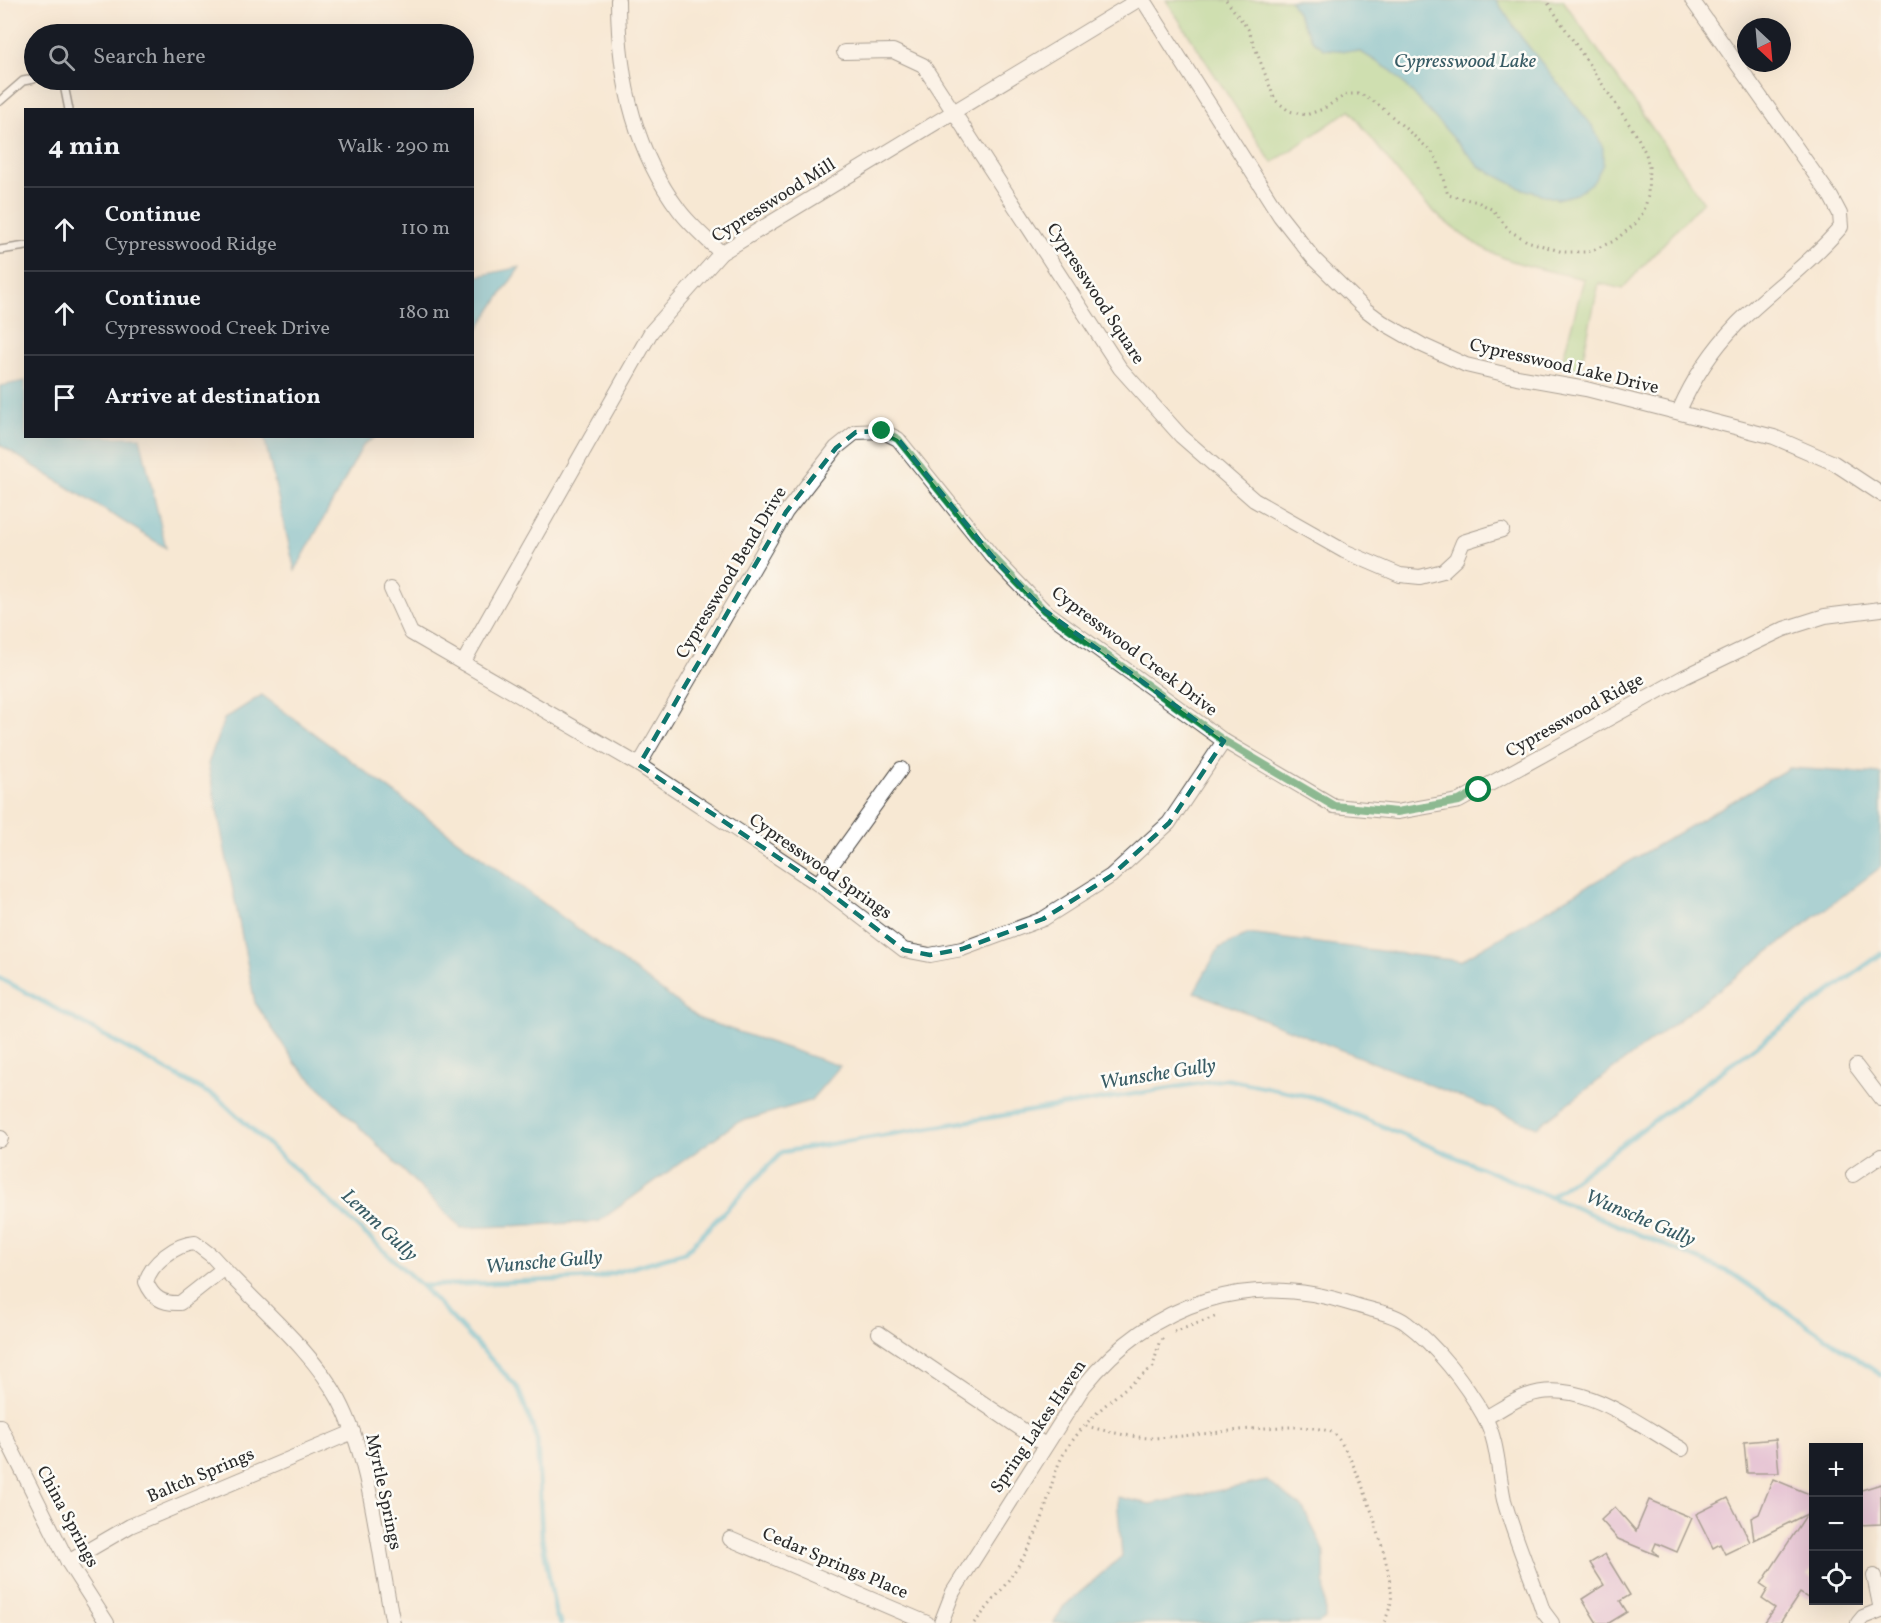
<!DOCTYPE html>
<meta charset="utf-8">
<style>
:root{--surface:#171b24;--page:#242831;--text:#f1f3f6;--muted:#9ea1a6;--line:#363941}
body{margin:0;font-family:Vollkorn,serif;background:var(--page);color:var(--text)}
.controls{position:absolute;right:18px;bottom:18px;display:grid;overflow:hidden;border-radius:0px;box-shadow:0 6px 24px #0002}
.controls button{width:54px;height:54px;display:grid;place-items:center;padding:0;border:0;border-bottom:2px solid var(--line);background:var(--surface);color:var(--text);font:30px sans-serif}
.compass{position:absolute;left:1737px;top:18px;width:54px;height:54px;border-radius:50%;background:var(--surface);box-shadow:0 6px 24px #0002;rotate:154deg}
.stop{position:absolute;width:18px;height:18px;margin:-14px;border:4px solid #0b8043;border-radius:50%;background:#fff}
.stop.end{background:#0b8043;border-color:#fff;box-shadow:0 2px 6px #0008}
.list{margin:0;padding:0;list-style:none}
h2{display:flex;justify-content:space-between;align-items:center;height:78px;margin:0;padding:0 24px;font-size:26px}
h2 small{font-size:20px;font-weight:400;color:var(--muted)}
.list li{display:grid;grid-template-columns:39px 1fr auto;gap:18px;align-items:center;box-sizing:border-box;height:84px;padding:0 24px;border-top:2px solid var(--line)}
.list b{display:block;font-size:22px;white-space:nowrap}
.list p{margin:0;font-size:20px;white-space:nowrap;color:var(--muted)}
.list em{font-size:20px;font-style:normal;color:var(--muted)}
.icon{flex:none;width:33px;height:33px;fill:none;stroke:currentColor;stroke-width:2;stroke-linecap:round;stroke-linejoin:round}
.map{position:relative;flex:none;width:1881px;height:1623px;overflow:hidden}
.search{position:absolute;background:var(--surface);box-shadow:0 6px 24px #0002;left:24px;top:24px;width:450px;height:66px;display:flex;align-items:center;gap:15px;box-sizing:border-box;padding:0 21px;border-radius:33px;color:var(--muted);font-size:22px}
.panel{position:absolute;background:var(--surface);box-shadow:0 6px 24px #0002;left:24px;top:108px;width:450px;height:330px;border-radius:0px}
.map>svg:first-child{display:block}
</style>
<div class="map">
<svg width="1881" height="1623" viewBox="0 0 1881 1623">
<rect width="100%" height="100%" fill="#fdfcf7"/>
<filter id="ink" filterUnits="userSpaceOnUse"><feTurbulence type="fractalNoise" baseFrequency=".0167" numOctaves="2"/><feDisplacementMap in="SourceGraphic" scale="12" xChannelSelector="R" yChannelSelector="G"/><feConvolveMatrix kernelMatrix="1 2 1 2 8 2 1 2 1" color-interpolation-filters="sRGB"/></filter>
<filter id="wash" filterUnits="userSpaceOnUse"><feTurbulence type="fractalNoise" baseFrequency=".008" numOctaves="4" result="noise"/><feDisplacementMap in="SourceGraphic" scale="24" xChannelSelector="R" yChannelSelector="G"/><feGaussianBlur stdDeviation="1.35" result="paint"/><feColorMatrix in="noise" values="0 0 0 0 0 0 0 0 0 0 0 0 0 0 0 0 0 1.4 0 .05"/><feComposite in="paint" operator="in"/></filter>
<g filter="url(#wash)">
<rect width="100%" height="100%" fill="#f7e8d3"/>
<path fill="#9dd486" stroke="#648058" stroke-width="1.5" d="M1166 0H1563L1703 201 1622 289 1599 283 1580 370 1561 365 1584 279C1558 272 1529 268 1504 258 1434 229 1394 168 1350 110L1272 163Z"/>
<g fill="#52b7d0" stroke="#3e717e" stroke-width="1.5">
<path d="M1290 0H1496L1521 37 1593 127 1603 148V164L1594 181 1576 194 1557 199 1520 188 1480 167 1392 71 1361 52 1324 49 1312 40Z"/>
<path d="M520 267 473 336V277Z"/>
<path d="M25 381 26 436 140 437 166 548 0 445V386Z"/>
<path d="M264 437H376L364 444 295 571Z"/>
<path d="M262 695 700 1019 840 1066 810 1101 736 1123 598 1222 461 1228 296 1064 255 1003 208 764 224 719Z"/>
<path d="M1789 768 1881 774V867L1537 1127 1194 992 1219 948 1248 934 1460 961Z"/>
<path d="M1267 1481 1303 1508 1324 1550 1325 1619 1319 1623H1054L1063 1607 1122 1556 1117 1497 1150 1504Z"/>
</g>
<g fill="none" stroke-linecap="round" stroke-linejoin="round">
<g stroke="#52b7d0" stroke-width="5">
<path d="M0 978 219 1099 422 1286 518 1388 537 1439 542 1538 556 1616 561 1623"/>
<path d="M1550 1197 1881 954"/>
<path d="M422 1286 596 1278 685 1252 782 1152 1225 1079 1313 1097 1731 1273 1881 1375"/>
</g>
</g>
<g id="blocks">
<g fill="#d29cd7">
<path d="M1776 1439 1779 1473H1747L1744 1442Z"/>
<path d="M1773 1479 1814 1496V1567L1808 1575 1814 1578V1602L1800 1593 1780 1623H1764L1775 1608 1762 1599 1768 1589 1761 1584 1807 1514 1754 1540 1751 1518 1759 1514Z"/>
<path d="M1881 1484V1524L1858 1525V1491Z"/>
<path d="M1728 1498 1750 1542 1725 1554 1720 1544 1713 1548 1696 1514Z"/>
<path d="M1649 1500 1692 1518 1677 1552 1656 1543 1653 1550 1659 1556 1618 1539 1601 1520 1615 1507 1636 1531Z"/>
<path d="M1605 1554 1630 1595 1620 1601 1627 1612 1609 1623H1597L1582 1599 1604 1585 1590 1563Z"/>
</g>
</g>
</g>
<g filter="url(#ink)">
<use href="#blocks" fill-opacity="0" stroke="#4a4744" stroke-width="1.5"/>
<g fill="none" stroke-linecap="round" stroke-linejoin="round">
<g stroke="#4a4744" stroke-width="10">
<g id="lane">
<path d="M63 80 69 110"/>
<path d="M0 101 23 81 34 79"/>
<path d="M0 250 26 246"/>
</g>
</g>
<g stroke="#4a4744" stroke-width="16">
<g id="street">
<path d="M618 0C618 74 634 150 679 210 691 226 707 239 721 253"/>
<path d="M1143 0 1280 216 1314 259 1366 310 1382 322 1422 345 1466 365 1517 377 1586 389 1774 437 1834 463 1881 494"/>
<path d="M844 52 893 51 923 65 1120 368 1181 436 1254 500 1344 551 1400 575 1420 577 1443 571 1456 559 1463 542 1502 530"/>
<path d="M1679 411C1693 379 1712 350 1737 324 1771 291 1810 263 1841 227L1840 214 1831 197 1692 0"/>
<path d="M391 589 411 633 639 765 818 884 904 950 930 955 962 949 1043 919 1111 876 1169 823 1224 741"/>
<path d="M463 663 651 332 721 253 1138 0"/>
<path d="M639 765 786 512 836 448 856 432 882 431 898 439 992 556 1044 610 1224 741 1334 806 1397 812 1459 801 1684 677 1784 629 1825 616 1881 609"/>
<path d="M818 884 901 769"/>
<path d="M1856 1066 1881 1099"/>
<path d="M0 1140 1 1138"/>
<path d="M1853 1175 1881 1156"/>
<path d="M223 1269 180 1303C162 1304 153 1298 146 1282 151 1263 176 1244 195 1243L212 1256C252 1301 312 1349 339 1400 372 1462 378 1554 393 1623"/>
<path d="M879 1333 1045 1445"/>
<path d="M1485 1418C1498 1411 1512 1401 1526 1396 1580 1376 1637 1424 1682 1449"/>
<path d="M0 1426 68 1562 107 1623"/>
<path d="M730 1539 927 1623"/>
<path d="M68 1562 130 1526 353 1432"/>
<path d="M1874 1576 1881 1610"/>
<path d="M941 1623 953 1592 1084 1386C1152 1302 1250 1269 1355 1305 1370 1310 1393 1313 1406 1323 1436 1345 1466 1384 1484 1416 1498 1440 1498 1473 1504 1500 1514 1537 1531 1575 1543 1611L1552 1623"/>
<path d="M1858 1623 1863 1617 1881 1610"/>
</g>
</g>
<g stroke="#4a4744" stroke-width="3" stroke-dasharray="1.5 4.5" stroke-linecap="butt">
<path d="M1226 0 1248 29 1275 100 1289 111 1306 115 1323 109 1347 94H1361L1379 105 1432 152 1438 162 1448 195 1478 202 1493 210 1510 231 1527 241 1563 252H1588L1614 241 1635 224 1644 211 1648 196 1649 167 1646 154 1637 136 1546 0"/>
<path d="M1174 1332 1217 1316"/>
<path d="M1086 1426C1107 1431 1128 1437 1150 1438 1195 1438 1298 1417 1334 1433 1360 1464 1387 1552 1391 1591 1393 1602 1388 1613 1384 1623"/>
<path d="M974 1623C1002 1592 1027 1557 1042 1519 1049 1499 1052 1476 1062 1457 1083 1419 1119 1393 1153 1367L1159 1343 1164 1338"/>
</g>
<use href="#lane" stroke="#fff" stroke-width="7"/>
<use href="#street" stroke="#fff" stroke-width="14"/>
</g>
</g>
<g fill="none" stroke-linecap="round" stroke-linejoin="round" filter="url(#ink)">
<path stroke="#0b8043" stroke-width="8" d="M882 431 898 439 992 556 1044 610 1224 741 1334 806 1397 812 1459 801 1479 790"/>
</g>
<path d="M0 0H1881V1623H0ZM882 431 898 439 992 556 1044 610 1224 741 1169 823 1111 876 1043 919 962 949 930 955 904 950 818 884 639 765 786 512 836 448 856 432Z" fill="#f7e8d3" fill-opacity=".55" fill-rule="evenodd"/>
<path fill="none" stroke="#0f766e" stroke-width="4.5" stroke-dasharray="12 8" stroke-linejoin="round" d="M882 431 898 439 992 556 1044 610 1224 741 1169 823 1111 876 1043 919 962 949 930 955 904 950 818 884 639 765 786 512 836 448 856 432Z"/>
<g text-anchor="middle" dominant-baseline="central" stroke-width="5" stroke-linejoin="round" paint-order="stroke">
<g font-size="18" fill="#2b2b2b" stroke="#fdfcf7">
<text transform="translate(774 201) rotate(-32)">Cypresswood Mill</text>
<text transform="translate(1095 294) rotate(57)">Cypresswood Square</text>
<text transform="translate(1564 367) rotate(13)">Cypresswood Lake Drive</text>
<text transform="translate(732 573) rotate(-59)">Cypresswood Bend Drive</text>
<text transform="translate(1134 652) rotate(37)">Cypresswood Creek Drive</text>
<text transform="translate(1575 716) rotate(-29)">Cypresswood Ridge</text>
<text transform="translate(820 867) rotate(35)">Cypresswood Springs</text>
<text transform="translate(1039 1427) rotate(-56)">Spring Lakes Haven</text>
<text transform="translate(201 1476) rotate(-23)">Baltch Springs</text>
<text transform="translate(383 1492) rotate(78)">Myrtle Springs</text>
<text transform="translate(67 1517) rotate(62)">China Springs</text>
<text transform="translate(835 1564) rotate(23)">Cedar Springs Place</text>
</g>
<g font-size="20" font-style="italic" fill="#395c65" stroke="#fdfcf7">
<text x="1465" y="62">Cypresswood Lake</text>
<text transform="translate(1158 1075) rotate(-9)">Wunsche Gully</text>
<text transform="translate(1640 1219) rotate(23)">Wunsche Gully</text>
<text transform="translate(379 1226) rotate(43)">Lemm Gully</text>
<text transform="translate(544 1263) rotate(-5)">Wunsche Gully</text>
</g>
</g>
</svg>
<div class="controls">
<button>+</button>
<button>−</button>
<button><svg class="icon" aria-label="locate" viewBox="0 0 24 24"><circle cx="12" cy="12" r="6"/><path d="M12 2v4M12 18v4M2 12h4M18 12h4"/></svg></button>
</div>
<svg class="compass" viewBox="-18 -18 36 36"><path d="M0-13l5 13h-10z" fill="#e53935"/><path d="M0 13l5-13h-10z" fill="#9ea1a6"/></svg>
<div class="stop" style="left:1479px;top:790px"></div>
<div class="stop end" style="left:882px;top:431px"></div>
<div class="search"><svg class="icon" aria-label="search" viewBox="0 0 24 24"><circle cx="10" cy="10" r="6"/><path d="M15 15l6 6"/></svg>Search here</div>
<section class="panel">
<h2>4 min<small>Walk · 290 m</small></h2>
<ul class="list">
<li><svg class="icon" aria-label="ahead" viewBox="0 0 24 24"><path d="M12 20V5M6 11l6-6 6 6"/></svg><div><b>Continue</b><p>Cypresswood Ridge</p></div><em>110 m</em></li>
<li><svg class="icon" aria-label="ahead" viewBox="0 0 24 24"><path d="M12 20V5M6 11l6-6 6 6"/></svg><div><b>Continue</b><p>Cypresswood Creek Drive</p></div><em>180 m</em></li>
<li><svg class="icon" aria-label="arrive" viewBox="0 0 24 24"><path d="M6 21V4h12l-3 4 3 4H6"/></svg><div><b>Arrive at destination</b></div></li>
</ul>
</section>
</div>
